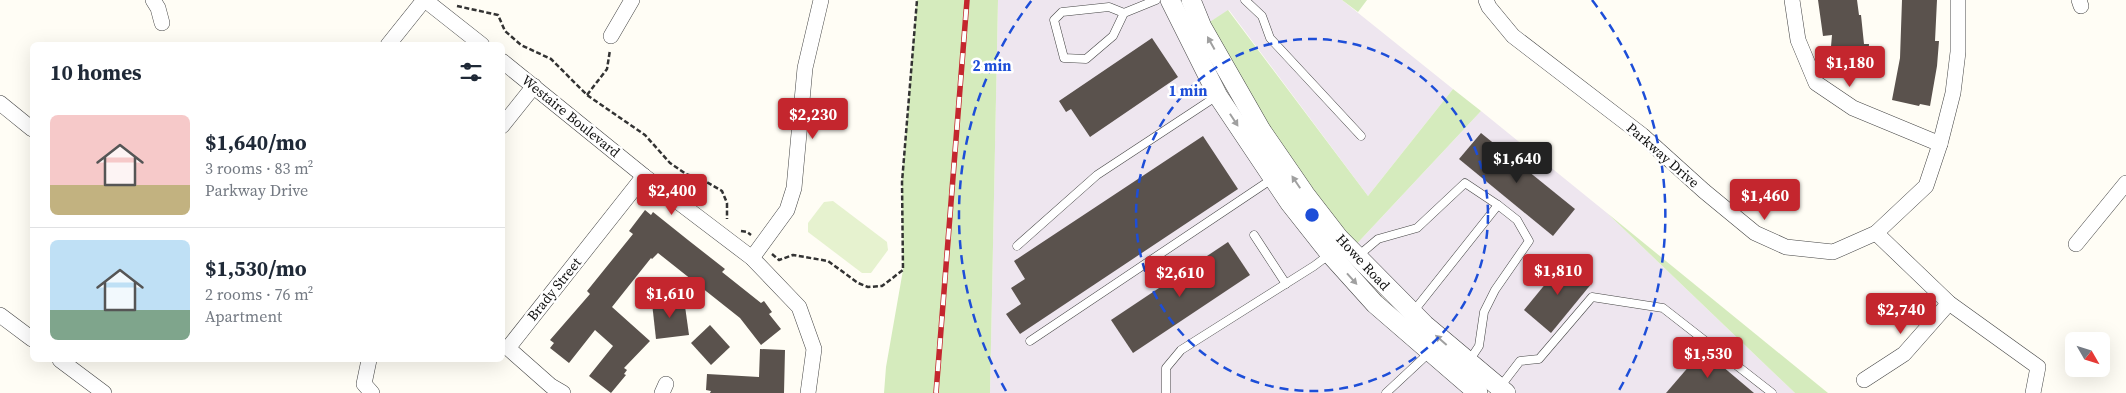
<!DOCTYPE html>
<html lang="en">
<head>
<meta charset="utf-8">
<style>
  body { margin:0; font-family:"Source Serif 4",serif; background:#f6f6f7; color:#1f2937; height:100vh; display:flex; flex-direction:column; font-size:19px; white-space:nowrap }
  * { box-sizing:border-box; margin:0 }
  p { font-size:16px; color:#747a83 }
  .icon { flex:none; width:28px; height:28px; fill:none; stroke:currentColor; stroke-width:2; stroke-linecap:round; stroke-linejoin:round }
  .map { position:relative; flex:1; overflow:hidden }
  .panel { position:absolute; left:30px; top:42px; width:475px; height:320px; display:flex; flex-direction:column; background:#fff; border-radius:8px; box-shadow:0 5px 20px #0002 }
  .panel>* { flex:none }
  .needle { width:32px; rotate:129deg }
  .buttons { position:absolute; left:2065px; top:332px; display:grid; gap:10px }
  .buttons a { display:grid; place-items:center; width:45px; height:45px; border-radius:8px; background:#fff; box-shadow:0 5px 20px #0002; font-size:25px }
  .price { position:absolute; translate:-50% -42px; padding:0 11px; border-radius:5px; background:#c4262e; color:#fff; font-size:16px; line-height:32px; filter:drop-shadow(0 1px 2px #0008) }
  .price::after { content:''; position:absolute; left:50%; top:30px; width:15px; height:11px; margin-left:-8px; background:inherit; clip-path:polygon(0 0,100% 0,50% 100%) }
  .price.on { background:#222; color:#fff }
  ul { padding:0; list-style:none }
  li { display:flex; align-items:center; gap:15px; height:125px; padding:0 20px }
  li+li { border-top:1px solid #e0e1e3 }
  li span { display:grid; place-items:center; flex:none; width:140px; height:100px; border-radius:8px; color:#555 }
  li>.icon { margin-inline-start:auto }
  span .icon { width:60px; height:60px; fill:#fffc; stroke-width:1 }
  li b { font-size:21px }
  h2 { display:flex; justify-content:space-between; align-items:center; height:60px; padding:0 20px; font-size:21px }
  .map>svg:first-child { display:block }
  .industrial { fill:#eee6ef }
  .green { fill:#d5ebbd }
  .pitch { fill:#e6f2cf }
  .building { fill:#5a524d }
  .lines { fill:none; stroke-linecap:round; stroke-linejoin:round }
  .service-casing { stroke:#444; stroke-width:9 }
  .minor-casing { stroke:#444; stroke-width:16 }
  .tertiary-casing { stroke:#444; stroke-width:20 }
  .path { stroke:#333; stroke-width:2.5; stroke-dasharray:5 2.5; stroke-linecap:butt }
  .service { stroke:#fff; stroke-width:8 }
  .minor { stroke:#fff; stroke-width:15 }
  .tertiary { stroke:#fff; stroke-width:19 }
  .rail-casing { stroke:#c4262e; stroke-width:5.5 }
  .rail { stroke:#fff; stroke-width:4; stroke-dasharray:11; stroke-linecap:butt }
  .oneway { fill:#a0a0a0 }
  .ring { fill:none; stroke:#1d4ed8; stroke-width:2.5; stroke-dasharray:9 6 }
  .labels { text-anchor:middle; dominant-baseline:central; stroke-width:5; stroke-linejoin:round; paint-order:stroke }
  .street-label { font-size:14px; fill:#111; stroke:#fff }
  .centre { fill:#1d4ed8; stroke:#fff; stroke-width:2.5 }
  .ring-label { font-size:15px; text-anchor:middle; font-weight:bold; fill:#1d4ed8; stroke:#fff; stroke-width:5; stroke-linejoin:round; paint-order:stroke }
</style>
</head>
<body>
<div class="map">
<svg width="2126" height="393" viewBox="0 0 2126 393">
  <rect width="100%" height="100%" fill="#fffdf5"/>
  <g class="industrial">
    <polygon points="998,0 1170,0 1186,33 1330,254 1478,393 990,393"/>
    <polygon points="1191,0 1342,0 1453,89 1368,196 1229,10 1202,27"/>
    <polygon points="1481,111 1607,213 1795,393 1506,393 1350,251"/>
  </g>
  <g class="green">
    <polygon points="917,0 998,0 990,393 884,393 886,367 903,270 902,182"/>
    <polygon points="1342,0 1367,0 1358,12"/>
    <polygon points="1228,10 1368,196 1453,89 1481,111 1350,251 1202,27"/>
    <polygon points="1607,213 1828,393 1795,393"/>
  </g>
  <polygon class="pitch" points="833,201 887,242 888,250 871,273 862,273 808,232 808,223 824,202"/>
  <g class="building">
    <polygon points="1818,0 1857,0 1859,15 1861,15 1864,44 1869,44 1868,63 1830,58 1832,35 1823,36"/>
    <polygon points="1902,0 1937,0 1935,41 1939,41 1937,66 1930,106 1920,104 1919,106 1892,100 1900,58"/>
    <polygon points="1152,38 1178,77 1090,137 1071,109 1066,112 1059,101"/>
    <polygon points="1481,133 1575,209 1553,236 1459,159"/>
    <polygon points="1203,136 1238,189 1020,334 1006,314 1021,304 1011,288 1025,279 1014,261"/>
    <polygon points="645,210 651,215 653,212 688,240 725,269 722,272 761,303 764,301 772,312 769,314 781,329 761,345 740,318 658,253 652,259 651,258 612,307 650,341 624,368 627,370 624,374 626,375 611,393 589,376 613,346 595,330 569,363 550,348 554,343 550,340 590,294 587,291 633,234 629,231"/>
    <polygon points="1228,242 1250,275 1133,353 1111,320"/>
    <polygon points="1565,260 1592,283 1551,333 1524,310"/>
    <polygon points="684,299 689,335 656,339 652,303"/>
    <polygon points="710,325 730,347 711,365 691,343"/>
    <polygon points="760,349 785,350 784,393 710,393 711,391 706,390 707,374 759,377"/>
    <polygon points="1703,350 1754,393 1666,393"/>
  </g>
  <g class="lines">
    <defs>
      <g id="service">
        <polyline points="1245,0 1262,16 1270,38 1361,136"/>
        <polyline points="1124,13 1109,7 1062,12 1054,20 1064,58 1086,59 1113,36 1124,13 1156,0"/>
        <polyline points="1254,235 1286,284"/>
        <polyline points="1017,246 1097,175 1217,96"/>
        <polyline points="1358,256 1378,239 1417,228 1465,183 1498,205"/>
        <polyline points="1413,312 1498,205 1517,220 1529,241 1495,290 1484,312 1479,346 1469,361"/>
        <polyline points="1030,341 1272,179"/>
        <polyline points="1500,387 1520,361 1539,359 1592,297 1663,308 1772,393"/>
        <polyline points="1166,393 1166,368 1181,350 1314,266 1330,254"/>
        <polyline points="1386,393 1430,352"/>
      </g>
      <g id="minor">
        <polyline points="153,0 158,8 162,23"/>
        <polyline points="425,0 482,45"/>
        <polyline points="1486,0 1489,7 1513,36 1642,135 1704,191 1755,233 1786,247 1833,252 1876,233 1926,186 1940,144 1953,93 1958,52 1958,0"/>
        <polyline points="1792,0 1798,40 1816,83 1853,108 1940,144"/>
        <polyline points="2079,0 2081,6"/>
        <polyline points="611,36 632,0"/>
        <polyline points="388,45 424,0"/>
        <polyline points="502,61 644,176 752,258 799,307 814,349 808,393"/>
        <polyline points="0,103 32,129"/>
        <polyline points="502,126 534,86"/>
        <polyline points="1876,233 1949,303 2038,367 2033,393"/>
        <polyline points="2076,244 2126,183"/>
        <polyline points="752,258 787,210 794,188 805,68 821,0"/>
        <polyline points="0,315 32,339"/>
        <polyline points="60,360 104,393"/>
        <polyline points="369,360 364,384 372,393"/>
        <polyline points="1864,380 1904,354 1949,303"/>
        <polyline points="563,393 551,386 508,348 644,176"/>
        <polyline points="662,393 666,384"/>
      </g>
      <g id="tertiary">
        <polyline points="1170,0 1218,96 1289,202 1330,254 1375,304 1478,393"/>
        <polyline points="1191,0 1202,27 1261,130 1305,194 1339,238 1425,325 1506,393"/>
      </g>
    </defs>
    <use href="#service" class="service-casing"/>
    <use href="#minor" class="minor-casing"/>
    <use href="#tertiary" class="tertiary-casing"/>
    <g class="path">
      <polyline points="457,6 498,15 505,31 521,45 551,59 587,95 645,135 670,163 686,174 703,180 722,191 727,203 727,219"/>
      <polyline points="587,95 607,69 610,50"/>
      <polyline points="741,231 747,232 751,235"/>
      <polyline points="772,254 779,260 793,255 828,261 858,283 868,287 882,286 903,270 902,182 917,0"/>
    </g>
    <use href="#service" class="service"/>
    <use href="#minor" class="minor"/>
    <use href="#tertiary" class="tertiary"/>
    <defs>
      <polyline id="rail" points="936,393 967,0"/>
    </defs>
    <use href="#rail" class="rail-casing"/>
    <use href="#rail" class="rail"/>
  </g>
  <defs><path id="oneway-solid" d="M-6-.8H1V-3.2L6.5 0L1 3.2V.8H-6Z" transform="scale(1.25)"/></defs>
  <g class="oneway">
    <use href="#oneway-solid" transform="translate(1211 43) rotate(-119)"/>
    <use href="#oneway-solid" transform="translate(1234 120) rotate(57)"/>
    <use href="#oneway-solid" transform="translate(1296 182) rotate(-124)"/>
    <use href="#oneway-solid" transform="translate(1352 279) rotate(48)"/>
    <use href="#oneway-solid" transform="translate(1441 340) rotate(-139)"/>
  </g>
  <g class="ring">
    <circle cx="1312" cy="215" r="176"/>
    <path d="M1006 391A353 353 0 0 1 1032 0M1592 0A353 353 0 0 1 1618 392"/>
  </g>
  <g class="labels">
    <g class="street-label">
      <text transform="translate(571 116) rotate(39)">Westaire Boulevard</text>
      <text transform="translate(1663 155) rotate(41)">Parkway Drive</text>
      <text transform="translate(1363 262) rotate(47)">Howe Road</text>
      <text transform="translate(554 289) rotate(-51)">Brady Street</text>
    </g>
  </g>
  <circle cx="1312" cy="215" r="8" class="centre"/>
  <g class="ring-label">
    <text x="992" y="71">2 min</text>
    <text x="1188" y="96">1 min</text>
  </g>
</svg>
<div class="buttons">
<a><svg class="needle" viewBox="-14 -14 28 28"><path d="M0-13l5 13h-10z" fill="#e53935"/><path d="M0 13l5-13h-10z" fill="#747a83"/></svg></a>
</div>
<b class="price" style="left:1850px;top:88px">$1,180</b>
<b class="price" style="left:813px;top:140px">$2,230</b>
<b class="price on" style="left:1517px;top:184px">$1,640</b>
<b class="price" style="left:672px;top:216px">$2,400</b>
<b class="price" style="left:1765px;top:221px">$1,460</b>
<b class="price" style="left:1558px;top:296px">$1,810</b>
<b class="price" style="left:1180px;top:298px">$2,610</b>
<b class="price" style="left:670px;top:319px">$1,610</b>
<b class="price" style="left:1901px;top:335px">$2,740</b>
<b class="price" style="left:1708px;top:379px">$1,530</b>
<section class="panel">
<h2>10 homes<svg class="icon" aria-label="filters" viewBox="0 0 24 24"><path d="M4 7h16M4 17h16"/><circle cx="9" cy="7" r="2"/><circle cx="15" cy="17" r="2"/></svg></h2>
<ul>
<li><span style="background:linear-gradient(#f6c9c9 70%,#c2b280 0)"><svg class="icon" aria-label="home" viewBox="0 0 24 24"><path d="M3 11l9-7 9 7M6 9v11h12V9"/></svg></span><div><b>$1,640/mo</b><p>3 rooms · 83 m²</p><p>Parkway Drive</p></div></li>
<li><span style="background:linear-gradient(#bfe0f5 70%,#7fa58c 0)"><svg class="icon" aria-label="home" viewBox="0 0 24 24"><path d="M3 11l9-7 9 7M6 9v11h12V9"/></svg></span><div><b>$1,530/mo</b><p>2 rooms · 76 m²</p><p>Apartment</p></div></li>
</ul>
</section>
</div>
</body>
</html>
